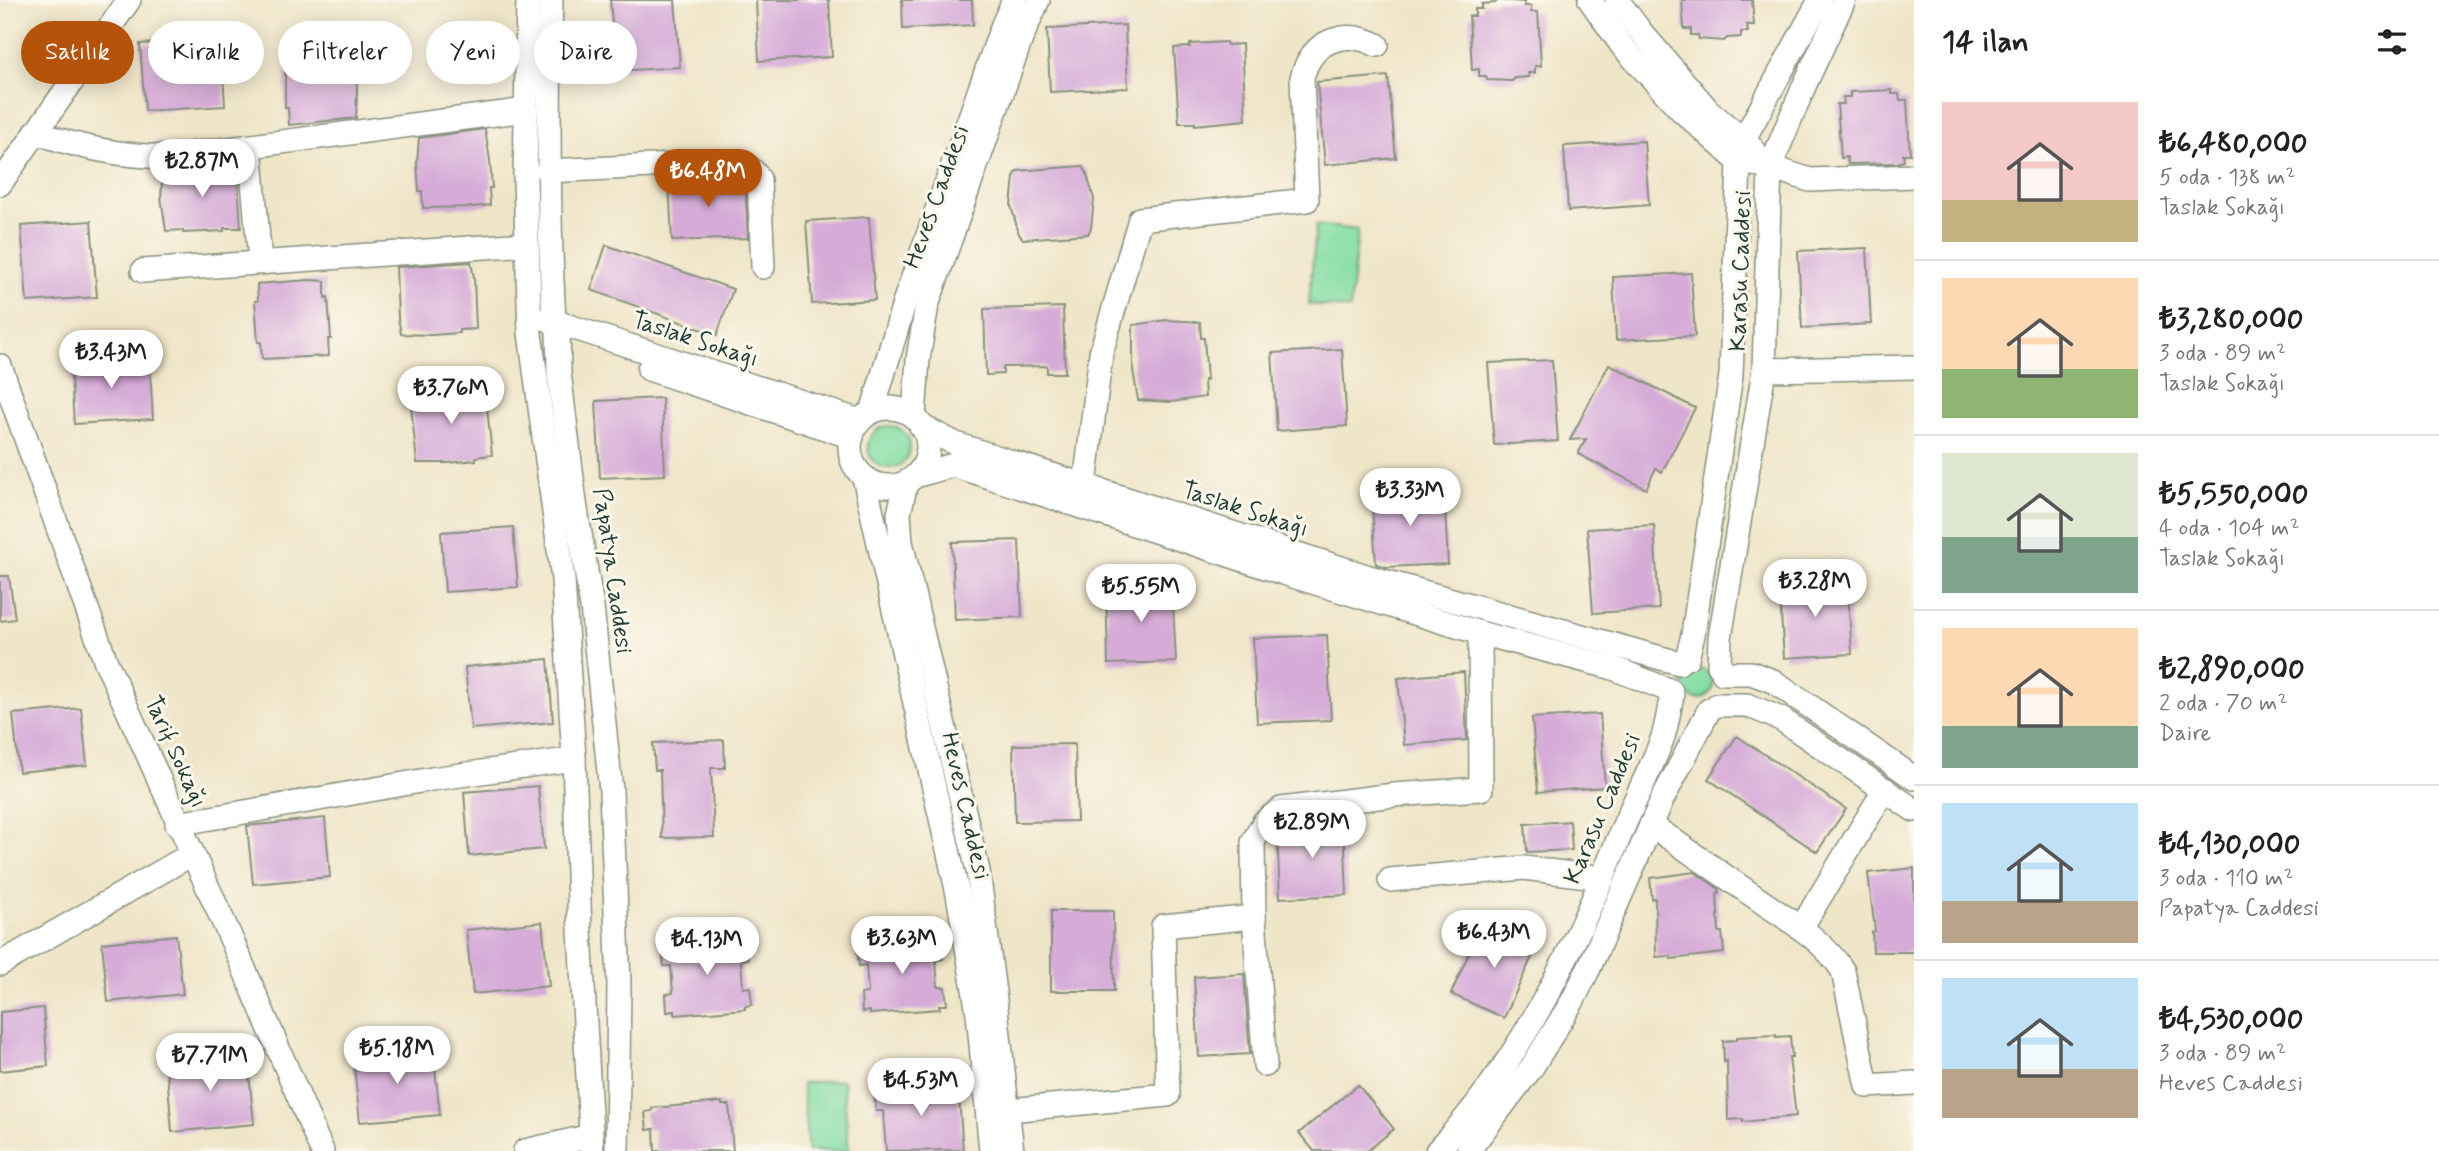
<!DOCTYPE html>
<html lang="tr">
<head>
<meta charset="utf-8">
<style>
  body { margin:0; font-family:Mynerve,sans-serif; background:#f2f2f2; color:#222; height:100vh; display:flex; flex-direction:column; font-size:26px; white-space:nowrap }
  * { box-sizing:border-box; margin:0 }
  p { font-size:23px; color:#767676 }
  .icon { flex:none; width:38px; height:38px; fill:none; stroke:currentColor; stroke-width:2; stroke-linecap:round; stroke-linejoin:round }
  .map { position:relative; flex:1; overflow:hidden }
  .side { display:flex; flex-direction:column; background:#fff; width:525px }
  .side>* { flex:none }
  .top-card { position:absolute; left:21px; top:21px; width:665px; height:63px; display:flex; gap:14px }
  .price { position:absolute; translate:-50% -60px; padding:0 16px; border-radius:24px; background:#fff; color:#222; font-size:23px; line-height:46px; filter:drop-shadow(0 2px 4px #0008) }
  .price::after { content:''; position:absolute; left:50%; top:42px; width:21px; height:16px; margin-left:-10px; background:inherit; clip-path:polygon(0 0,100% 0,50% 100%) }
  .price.on { background:#b45309; color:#fff }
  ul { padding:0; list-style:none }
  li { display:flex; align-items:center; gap:21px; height:175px; padding:0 28px }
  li+li { border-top:2px solid #e0e0e0 }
  li span { display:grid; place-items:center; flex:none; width:196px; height:140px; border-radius:0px; color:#555 }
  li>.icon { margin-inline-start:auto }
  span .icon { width:84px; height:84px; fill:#fffc; stroke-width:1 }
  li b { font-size:30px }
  h2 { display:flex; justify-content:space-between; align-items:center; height:84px; padding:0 28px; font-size:30px }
  .tag { padding:0 24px; border-radius:32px; background:#fff; box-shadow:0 4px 18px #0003; font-size:24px; line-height:63px }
  .tag.on { background:#b45309; color:#fff }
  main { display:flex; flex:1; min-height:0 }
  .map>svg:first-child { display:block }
  .green { fill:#83dda3; stroke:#518d6c; stroke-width:2 }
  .building { fill:#d6abd8 }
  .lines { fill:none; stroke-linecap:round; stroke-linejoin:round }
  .minor-casing { stroke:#87917e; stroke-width:26 }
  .minor { stroke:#fff; stroke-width:23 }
  .labels { text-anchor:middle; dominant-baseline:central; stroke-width:6; stroke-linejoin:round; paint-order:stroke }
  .street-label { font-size:24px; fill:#1f3d34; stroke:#fbf7ec }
</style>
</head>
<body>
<main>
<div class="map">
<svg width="1914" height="1151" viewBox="0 0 1914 1151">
  <rect width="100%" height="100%" fill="#fbf7ec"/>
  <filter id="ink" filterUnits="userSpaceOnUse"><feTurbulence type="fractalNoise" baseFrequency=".0143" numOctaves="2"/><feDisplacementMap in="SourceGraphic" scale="14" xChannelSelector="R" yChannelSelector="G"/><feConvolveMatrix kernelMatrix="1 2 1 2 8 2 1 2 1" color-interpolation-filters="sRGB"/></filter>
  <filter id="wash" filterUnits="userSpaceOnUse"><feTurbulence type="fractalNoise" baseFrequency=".00686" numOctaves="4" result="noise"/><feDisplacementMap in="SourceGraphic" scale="28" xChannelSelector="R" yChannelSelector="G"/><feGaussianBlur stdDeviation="1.57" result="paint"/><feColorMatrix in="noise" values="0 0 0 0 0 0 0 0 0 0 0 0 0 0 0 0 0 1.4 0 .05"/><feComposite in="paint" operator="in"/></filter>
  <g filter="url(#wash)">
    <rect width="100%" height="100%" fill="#efe5c8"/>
    <g class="green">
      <polygon points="1316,225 1358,230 1350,309 1309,304"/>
      <circle cx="889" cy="447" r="21"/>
      <circle cx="1698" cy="684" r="15"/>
      <polygon points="843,1080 849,1151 808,1151 802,1083"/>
    </g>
    <g id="blocks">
      <g class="building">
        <polygon points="610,0 675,0 680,67 616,71"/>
        <polygon points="756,0 829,0 832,57 759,61"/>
        <polygon points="902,0 972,0 973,25 903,29"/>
        <polygon points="1498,0 1524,2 1524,6 1531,6 1531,12 1538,12 1541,66 1535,66 1535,73 1528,73 1529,77 1515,78 1512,81 1487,80 1486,76 1479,76 1479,69 1472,70 1469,16 1475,16 1475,9 1482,9 1482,4 1495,3"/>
        <polygon points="1682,0 1752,0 1754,25 1747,25 1748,32 1741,32 1741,37 1727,38 1724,41 1699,39 1698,35 1691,35 1691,29 1684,29"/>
        <polygon points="1125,25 1128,88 1050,92 1047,29"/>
        <polygon points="221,39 225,106 145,111 140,44"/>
        <polygon points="1226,42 1227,45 1242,44 1246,120 1195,125 1195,123 1179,123 1174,48 1190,47 1190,44"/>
        <polygon points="336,45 352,46 353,63 356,63 357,90 356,118 289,125 288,108 285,108 285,50"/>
        <polygon points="1388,76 1396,158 1325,165 1317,82"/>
        <polygon points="1892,90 1892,94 1899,94 1900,100 1907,100 1910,154 1903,154 1904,161 1897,163 1848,164 1847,157 1841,158 1837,104 1844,104 1843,97 1850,97 1850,92"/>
        <polygon points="485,129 490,160 492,188 489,188 490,205 474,207 423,208 422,191 419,191 417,164 419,138"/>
        <polygon points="1644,141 1649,205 1568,211 1564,146"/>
        <polygon points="237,162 241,228 224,228 224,231 183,233 183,230 166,231 161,197 163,171"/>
        <polygon points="1082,166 1086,171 1094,199 1091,228 1088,234 1023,239 1019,234 1011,206 1014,177 1017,171"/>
        <polygon points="738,177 745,183 748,238 672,241 669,180"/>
        <polygon points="869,217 875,300 812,304 806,221"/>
        <polygon points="91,221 97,297 27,302 21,226"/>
        <polygon points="606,245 733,289 717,335 591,290"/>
        <polygon points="1867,248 1871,324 1802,328 1798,251"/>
        <polygon points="471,262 474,278 476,329 459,330 459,333 432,335 401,334 398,318 396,267"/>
        <polygon points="1691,273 1695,336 1616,340 1613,277"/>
        <polygon points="309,280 325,281 325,298 328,297 331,339 328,339 329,356 262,359 261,342 258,342 255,301 258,301 257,284"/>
        <polygon points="1063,307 1065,373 1047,373 1047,366 1003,367 1003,374 986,375 984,309"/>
        <polygon points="1167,320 1200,322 1201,338 1204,338 1207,380 1204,380 1205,397 1171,402 1138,400 1133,370 1133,325"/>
        <polygon points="1342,349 1347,426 1277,431 1272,353"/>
        <polygon points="149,355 153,419 74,424 70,360"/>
        <polygon points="1552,360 1558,441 1494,445 1488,363"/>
        <polygon points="1609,364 1695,408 1662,472 1656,468 1646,489 1578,454 1586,439 1570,440"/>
        <polygon points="468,387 468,390 485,389 492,455 476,457 476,460 448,463 417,463 410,396 427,395 427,392"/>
        <polygon points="662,398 665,475 600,478 596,401"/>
        <polygon points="1444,488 1448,564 1386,567 1376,564 1371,492"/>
        <polygon points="1654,525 1659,609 1593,613 1587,529"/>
        <polygon points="513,527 518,587 445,592 441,532"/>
        <polygon points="1019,540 1022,617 955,620 952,542"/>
        <polygon points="0,576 9,576 15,619 0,621"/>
        <polygon points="1847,580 1852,654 1784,658 1779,584"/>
        <polygon points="1172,584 1176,662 1108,664 1106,587"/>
        <polygon points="1327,635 1331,720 1257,723 1253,638"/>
        <polygon points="548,659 553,722 471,729 465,667"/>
        <polygon points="1464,672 1467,740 1404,745 1398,678"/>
        <polygon points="81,708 87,765 19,772 13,714"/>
        <polygon points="1600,714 1605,787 1538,792 1532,718"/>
        <polygon points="1737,736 1846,809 1817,852 1708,779"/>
        <polygon points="724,740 725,768 711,768 714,837 662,838 660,770 655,770 653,743"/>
        <polygon points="1075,744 1077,821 1015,822 1013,745"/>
        <polygon points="538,786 544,849 469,856 464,792"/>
        <polygon points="325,818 330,877 253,884 247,826"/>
        <polygon points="1570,821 1572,850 1527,852 1525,824"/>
        <polygon points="1344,823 1347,895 1280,898 1277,830 1283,825"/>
        <polygon points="1914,868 1914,952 1873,952 1872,932 1875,931 1868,873"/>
        <polygon points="1695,872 1719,889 1719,894 1717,894 1719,932 1722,932 1724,953 1671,959 1670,956 1656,957 1655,898 1652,899 1650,878"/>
        <polygon points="1051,911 1113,911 1114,991 1051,991"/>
        <polygon points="1483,921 1537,946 1504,1018 1451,994"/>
        <polygon points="542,922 549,986 473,994 466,930"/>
        <polygon points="176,935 183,994 108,1002 102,943"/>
        <polygon points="934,938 934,942 941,941 943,959 936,960 938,987 945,987 947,1005 939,1005 940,1009 870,1014 870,1011 862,1012 861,994 868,993 866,965 859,966 857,948 864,947 864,944"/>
        <polygon points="739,939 739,942 746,942 748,959 741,960 743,988 750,987 752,1005 745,1006 745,1009 675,1015 675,1011 667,1012 666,994 673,993 671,966 664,966 662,948 669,948 669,944"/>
        <polygon points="1244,974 1250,1054 1199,1057 1194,977"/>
        <polygon points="43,1008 48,1066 0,1071 0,1012"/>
        <polygon points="1776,1035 1776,1037 1790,1036 1792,1057 1789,1057 1796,1116 1743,1122 1743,1119 1728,1120 1727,1061 1724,1062 1723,1041 1737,1040 1737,1037"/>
        <polygon points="433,1050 440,1115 360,1122 353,1058"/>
        <polygon points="247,1054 254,1124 172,1132 166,1061"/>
        <polygon points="951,1083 951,1087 958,1086 963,1150 886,1151 883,1111 876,1111 874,1093 881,1092 881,1089"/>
        <polygon points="1358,1085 1394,1129 1367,1151 1314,1151 1299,1133"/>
        <polygon points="722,1102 722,1105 729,1105 733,1151 655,1151 654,1129 647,1130 645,1112 652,1111 652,1108"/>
      </g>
    </g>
  </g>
  <g filter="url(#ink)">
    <use href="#blocks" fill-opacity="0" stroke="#87917e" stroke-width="2"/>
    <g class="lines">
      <defs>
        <g id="minor">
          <polyline points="528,0 525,179 530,333 563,579 574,759 580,931 592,1151"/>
          <path d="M551,0C548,108 548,214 554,322L558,330L559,372L575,503L592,607L611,791L619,984L617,1151"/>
          <polyline points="1590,0 1623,47 1681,110 1739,162 1770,167 1810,180 1914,176"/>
          <polyline points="1617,0 1641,32 1708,110 1754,150"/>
          <path d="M36,132C79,148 121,156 167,157L526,110"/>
          <polyline points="250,147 260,262"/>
          <path d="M547,171L737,162C747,165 754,170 759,179L763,267"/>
          <polyline points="0,184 129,0"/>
          <polyline points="143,271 527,244"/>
          <polyline points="547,319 860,421"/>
          <polyline points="0,366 106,662 233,943 322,1151"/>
          <polyline points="649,369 852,437"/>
          <polyline points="1764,370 1914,367"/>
          <circle cx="889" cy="447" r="39"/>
          <polyline points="872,412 906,297 1002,27 1014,0"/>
          <polyline points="914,417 918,359 927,305 1021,39 1038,0"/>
          <polyline points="921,426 956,444 1366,576 1679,663"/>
          <polyline points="915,476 953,465 1296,577 1480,633 1613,668 1671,691"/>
          <polyline points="864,477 958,894 978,1013 991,1151"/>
          <polyline points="906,483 899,514 901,542 978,871 995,1000 1012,1151"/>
          <path d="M1085,485L1101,353L1140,219L1307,200L1302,78C1311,41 1344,28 1377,45"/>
          <polyline points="1687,658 1693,635 1731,375 1739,162 1744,139 1820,0"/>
          <polyline points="1719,666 1720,638 1764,370 1770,167 1805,84 1844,0"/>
          <polyline points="1723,673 1751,673 1773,681 1914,778"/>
          <polyline points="1717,705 1747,705 1781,719 1914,810"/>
          <polyline points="177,824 432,779 574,759"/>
          <path d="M1651,825C1687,850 1722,874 1758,899C1788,920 1823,939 1843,971L1867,1086L1914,1083"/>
          <polyline points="1390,880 1524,868 1603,878"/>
          <polyline points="1801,928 1885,789"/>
          <polyline points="0,964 192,854"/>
          <polyline points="1265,1065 1254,917 1253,842 1264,822 1281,809 1394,795 1481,789 1480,633"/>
          <polyline points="1008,1110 1168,1095 1163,926 1254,917"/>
          <polyline points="525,1151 591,1136"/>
          <path d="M1437,1151C1523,1059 1576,945 1622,830C1635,799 1651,769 1663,737C1667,724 1669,709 1672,696"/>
          <polyline points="1468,1151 1532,1067 1572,1002 1589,968 1662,800 1709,710"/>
        </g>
      </defs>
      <use href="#minor" class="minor-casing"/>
      <use href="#minor" class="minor"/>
    </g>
  </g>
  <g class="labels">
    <g class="street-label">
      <text transform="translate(937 197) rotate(-70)">Heves Caddesi</text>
      <text transform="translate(1741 271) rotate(-88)">Karasu Caddesi</text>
      <text transform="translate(695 340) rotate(18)">Taslak Sokağı</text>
      <text transform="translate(1245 510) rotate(18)">Taslak Sokağı</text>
      <text transform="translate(612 571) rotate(82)">Papatya Caddesi</text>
      <text transform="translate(175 752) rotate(66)">Tarif Sokağı</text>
      <text transform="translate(965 806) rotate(77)">Heves Caddesi</text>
      <text transform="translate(1603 809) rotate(-67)">Karasu Caddesi</text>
    </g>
  </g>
</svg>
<b class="price" style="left:202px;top:199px">₺2.87M</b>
<b class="price on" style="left:708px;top:209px">₺6.48M</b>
<b class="price" style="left:111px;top:390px">₺3.43M</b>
<b class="price" style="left:451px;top:426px">₺3.76M</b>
<b class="price" style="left:1410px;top:528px">₺3.33M</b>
<b class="price" style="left:1815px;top:619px">₺3.28M</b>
<b class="price" style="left:1141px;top:624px">₺5.55M</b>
<b class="price" style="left:1312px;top:860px">₺2.89M</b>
<b class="price" style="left:1494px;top:970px">₺6.43M</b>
<b class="price" style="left:902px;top:976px">₺3.63M</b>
<b class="price" style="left:707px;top:977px">₺4.13M</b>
<b class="price" style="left:397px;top:1086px">₺5.18M</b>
<b class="price" style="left:210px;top:1093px">₺7.71M</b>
<b class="price" style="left:921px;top:1118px">₺4.53M</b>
<div class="top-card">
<a class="tag on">Satılık</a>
<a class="tag">Kiralık</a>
<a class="tag">Filtreler</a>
<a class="tag">Yeni</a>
<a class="tag">Daire</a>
</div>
</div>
<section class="side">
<h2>14 ilan<svg class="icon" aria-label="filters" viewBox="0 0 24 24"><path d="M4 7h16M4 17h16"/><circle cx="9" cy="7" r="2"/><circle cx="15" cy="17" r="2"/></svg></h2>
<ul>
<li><span style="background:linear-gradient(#f6c9c9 70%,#c2b280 0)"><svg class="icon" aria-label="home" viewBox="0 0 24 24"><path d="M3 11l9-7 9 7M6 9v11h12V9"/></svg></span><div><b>₺6,480,000</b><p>5 oda · 138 m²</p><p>Taslak Sokağı</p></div></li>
<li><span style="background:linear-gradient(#ffd9b3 65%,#8fb573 0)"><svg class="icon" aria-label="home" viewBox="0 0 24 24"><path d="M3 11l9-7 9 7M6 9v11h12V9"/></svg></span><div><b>₺3,280,000</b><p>3 oda · 89 m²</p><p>Taslak Sokağı</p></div></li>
<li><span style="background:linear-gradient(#dfe7d0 60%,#7fa58c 0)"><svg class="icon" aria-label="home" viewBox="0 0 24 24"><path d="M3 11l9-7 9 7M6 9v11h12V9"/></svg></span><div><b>₺5,550,000</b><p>4 oda · 104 m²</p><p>Taslak Sokağı</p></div></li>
<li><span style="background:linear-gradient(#ffd9b3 70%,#7fa58c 0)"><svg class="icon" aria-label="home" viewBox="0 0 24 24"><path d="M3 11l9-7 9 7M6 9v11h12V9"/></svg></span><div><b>₺2,890,000</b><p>2 oda · 70 m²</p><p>Daire</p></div></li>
<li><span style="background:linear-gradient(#bfe0f5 70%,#b9a48a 0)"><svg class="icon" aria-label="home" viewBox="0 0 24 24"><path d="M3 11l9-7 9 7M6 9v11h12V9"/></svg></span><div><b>₺4,130,000</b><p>3 oda · 110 m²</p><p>Papatya Caddesi</p></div></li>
<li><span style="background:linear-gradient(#bfe0f5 65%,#b9a48a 0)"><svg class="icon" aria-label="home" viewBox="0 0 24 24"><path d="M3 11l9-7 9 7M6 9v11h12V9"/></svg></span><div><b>₺4,530,000</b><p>3 oda · 89 m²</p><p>Heves Caddesi</p></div></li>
</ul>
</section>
</main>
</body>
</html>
